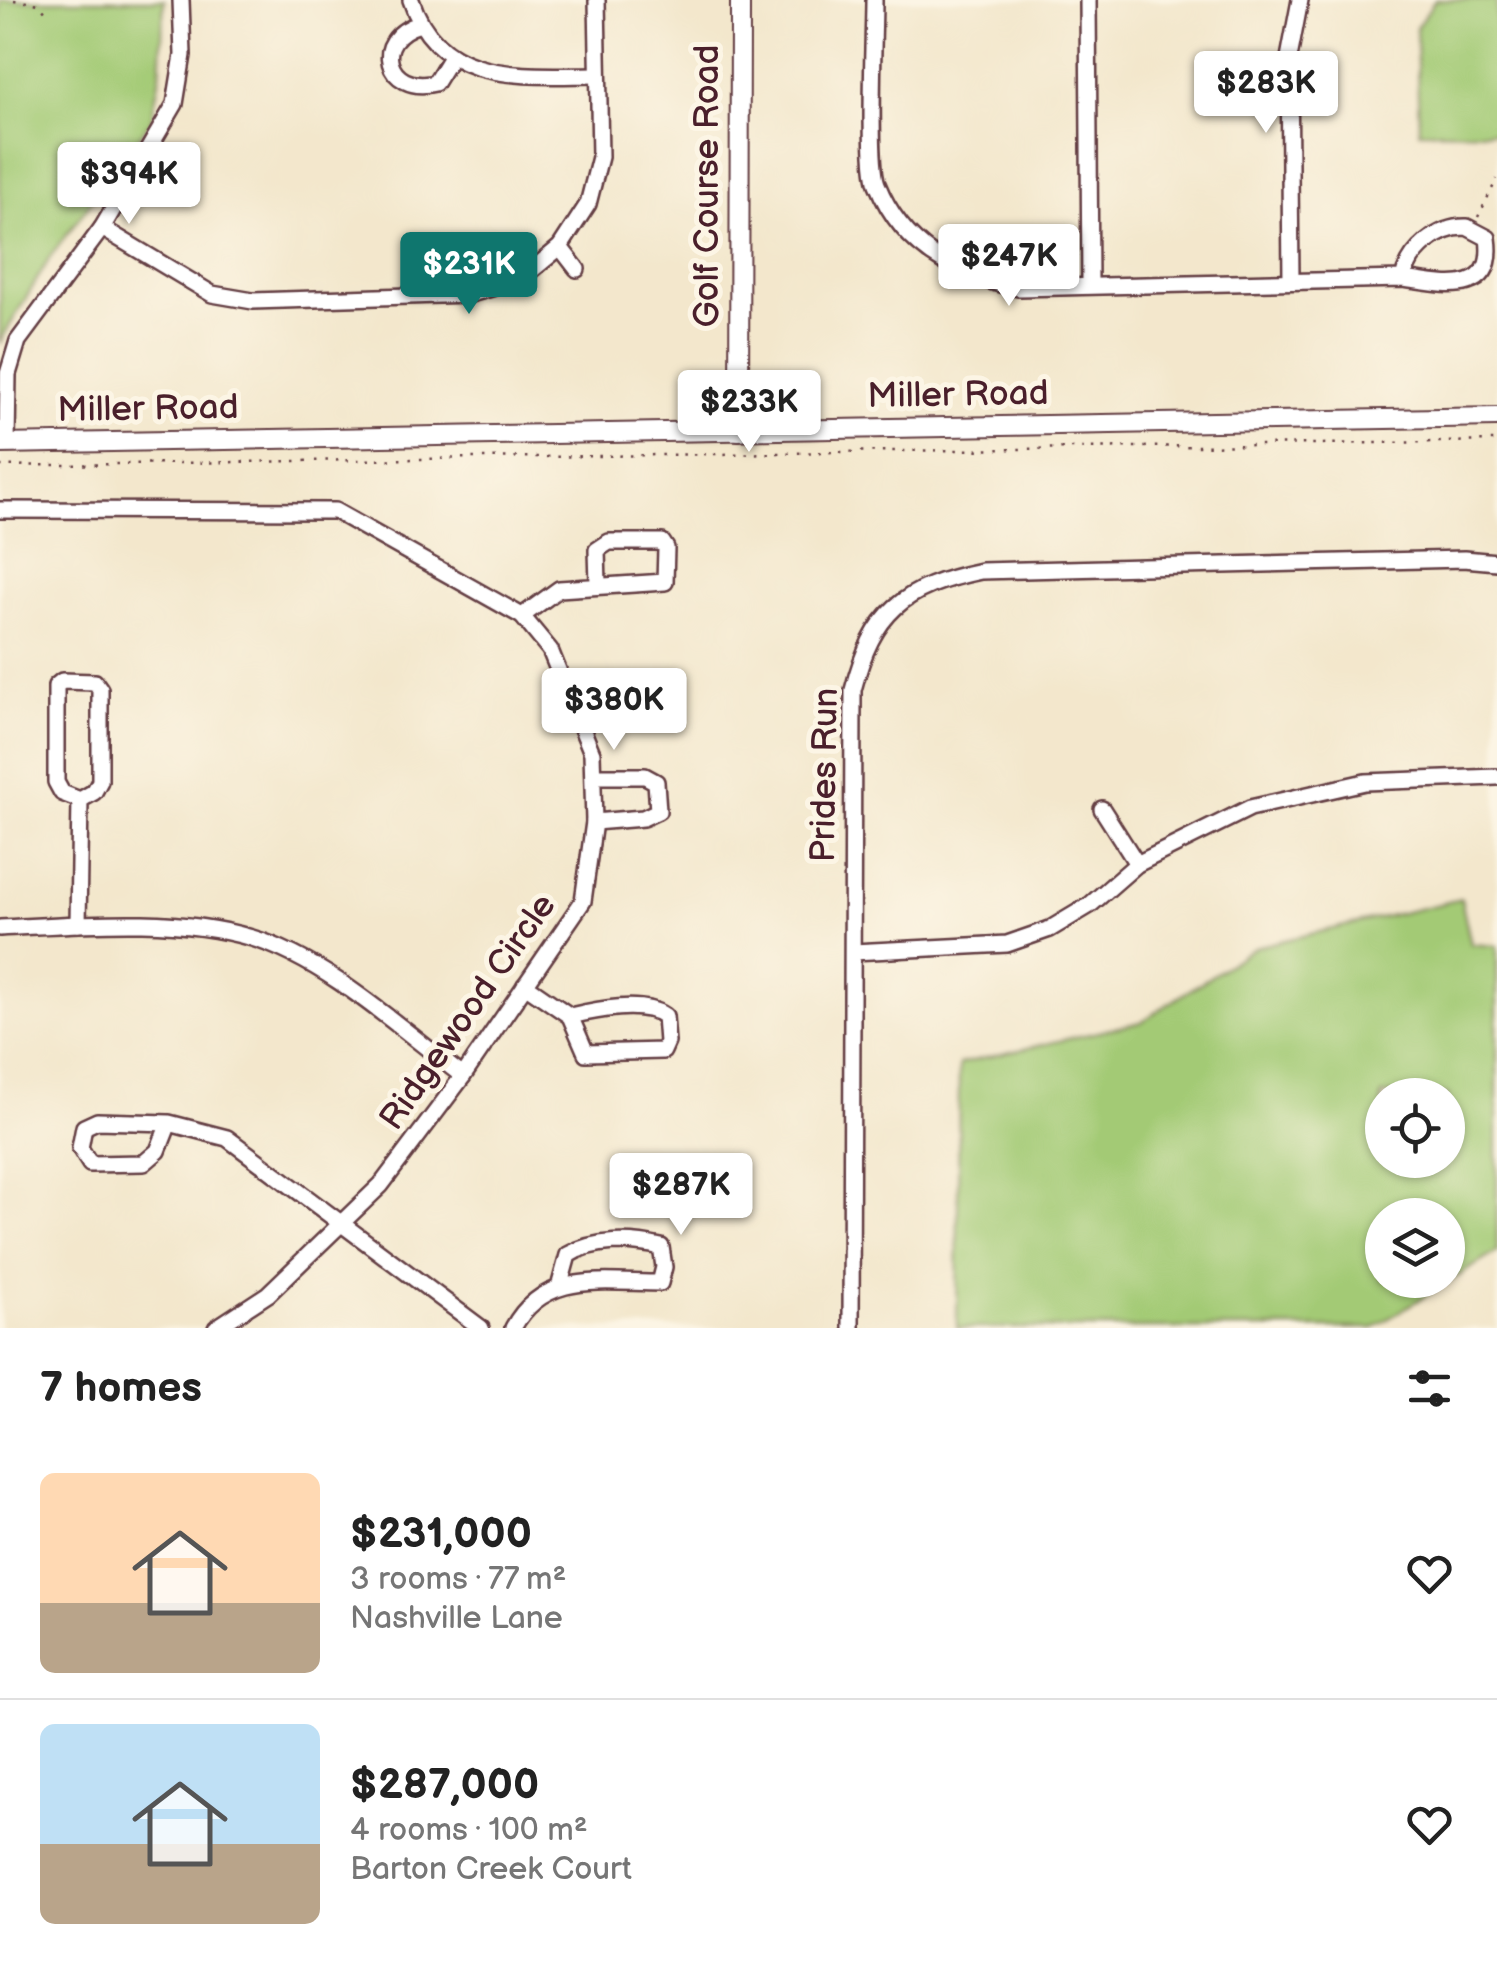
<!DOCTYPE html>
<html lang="en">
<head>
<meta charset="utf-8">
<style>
  body { margin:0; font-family:"Balsamiq Sans",sans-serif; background:#f6f6f6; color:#222; height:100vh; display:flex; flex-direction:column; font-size:38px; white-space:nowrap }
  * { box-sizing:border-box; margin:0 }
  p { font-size:32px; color:#767676 }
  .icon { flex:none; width:55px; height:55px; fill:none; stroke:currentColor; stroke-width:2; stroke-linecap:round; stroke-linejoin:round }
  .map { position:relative; height:1328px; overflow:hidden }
  .details { display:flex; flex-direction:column; background:#fff; flex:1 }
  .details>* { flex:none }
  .controls { position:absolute; left:1365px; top:1078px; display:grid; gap:20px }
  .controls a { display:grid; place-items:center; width:100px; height:100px; border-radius:50%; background:#fff; box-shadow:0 2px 8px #0004; font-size:50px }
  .price { position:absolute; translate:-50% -85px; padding:0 22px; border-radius:10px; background:#fff; color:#222; font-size:32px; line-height:65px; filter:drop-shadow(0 2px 5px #0008) }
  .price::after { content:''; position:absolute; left:50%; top:60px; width:30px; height:22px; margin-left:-15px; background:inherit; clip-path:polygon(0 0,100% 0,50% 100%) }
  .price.active { background:#0f766e; color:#fff }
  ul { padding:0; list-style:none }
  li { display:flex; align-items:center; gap:30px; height:250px; padding:0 40px }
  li+li { border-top:2px solid #e0e0e0 }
  li span { display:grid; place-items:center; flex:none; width:280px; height:200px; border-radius:15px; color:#555 }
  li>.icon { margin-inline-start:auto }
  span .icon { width:120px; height:120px; fill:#fffc; stroke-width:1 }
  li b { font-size:42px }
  h2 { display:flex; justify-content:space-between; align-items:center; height:120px; padding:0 40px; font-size:42px }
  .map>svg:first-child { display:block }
  .green { fill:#a3ca75; stroke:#767450; stroke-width:2.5; fill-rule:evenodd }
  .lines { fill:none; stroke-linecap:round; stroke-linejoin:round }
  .minor-casing { stroke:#633d43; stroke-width:20 }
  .tertiary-casing { stroke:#633d43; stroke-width:22 }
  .path { stroke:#633d43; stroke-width:2.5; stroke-dasharray:2.5 8; stroke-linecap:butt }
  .minor { stroke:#fff; stroke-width:15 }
  .tertiary { stroke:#fff; stroke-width:18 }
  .labels { text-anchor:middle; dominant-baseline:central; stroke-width:10; stroke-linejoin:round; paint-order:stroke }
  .street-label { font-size:35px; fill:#4a1f2b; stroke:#fcf5e5 }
</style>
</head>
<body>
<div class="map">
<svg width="1497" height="1328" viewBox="0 0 1497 1328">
  <rect width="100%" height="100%" fill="#fcf5e5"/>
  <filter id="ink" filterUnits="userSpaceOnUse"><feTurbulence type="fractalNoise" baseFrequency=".01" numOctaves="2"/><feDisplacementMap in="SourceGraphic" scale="20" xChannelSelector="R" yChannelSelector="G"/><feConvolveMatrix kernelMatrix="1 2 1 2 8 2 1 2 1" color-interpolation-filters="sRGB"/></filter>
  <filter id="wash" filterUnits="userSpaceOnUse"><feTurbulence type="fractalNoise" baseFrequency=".0048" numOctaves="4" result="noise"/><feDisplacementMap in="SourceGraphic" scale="40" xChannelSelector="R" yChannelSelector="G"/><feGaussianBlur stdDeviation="2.25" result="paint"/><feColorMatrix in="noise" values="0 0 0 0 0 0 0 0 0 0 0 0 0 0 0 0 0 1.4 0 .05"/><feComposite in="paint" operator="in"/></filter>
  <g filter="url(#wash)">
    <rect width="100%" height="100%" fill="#f3e7cc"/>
    <g class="green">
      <polygon points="0,0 164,0 160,76 151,121 51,256 0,342"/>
      <polygon points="1435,0 1497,0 1497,132 1419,131 1416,28"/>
      <path d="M1461,899L1471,944L1497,946V1252L1373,1328H957L959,1064L1141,1022L1255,947ZM1382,1095H1448V1160H1382ZM1382,1215H1448V1280H1382Z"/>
    </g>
  </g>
  <g filter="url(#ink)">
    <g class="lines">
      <defs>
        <g id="minor">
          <path d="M411,0C439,86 524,75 598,75"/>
          <path d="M874,0C874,34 868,161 877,184C902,247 955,276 1018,288L1403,279C1437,283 1497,301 1488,238L1467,227C1438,226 1409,251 1403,279"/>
          <polyline points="1088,0 1090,284"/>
          <path d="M420,24C370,38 386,95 435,83L451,57"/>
          <polyline points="102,228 212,294 253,301 471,294 520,280 560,247 588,204 600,157 597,0"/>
          <polyline points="560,247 577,269"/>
          <polyline points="1291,281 1289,58 1300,0"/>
          <polyline points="7,444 8,374 18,341 102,228 175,104 183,55 181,0"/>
          <polyline points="0,510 335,511 522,616 550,650 592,753 594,822 583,901 463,1076 381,1185 268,1294 216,1328"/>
          <polyline points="522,616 559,589 665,582 666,548 662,542 609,542 597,550 598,584"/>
          <polyline points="593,776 645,776 656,782 658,811 643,818 594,822"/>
          <polyline points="1102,809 1137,864"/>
          <polyline points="78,924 80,800 62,793 56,782 56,686 62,681 95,682 100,689 100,781 94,792 80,800"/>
          <path d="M0,928C81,924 173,915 252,938C325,959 402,1030 463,1076"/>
          <polyline points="853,952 1007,944 1050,929 1090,905 1137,864 1250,808 1365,782 1497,777"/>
          <path d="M525,985L570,1016L586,1053L663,1051L667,1042L665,1016C642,1000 596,1010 570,1016"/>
          <polyline points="169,1123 158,1151 144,1163 90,1164 80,1148 84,1127 97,1121 169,1123 227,1138 481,1328"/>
          <path d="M513,1328C544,1270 604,1283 660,1283L664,1267L661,1247C632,1240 594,1239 568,1255L560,1284"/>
          <path d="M851,1328L853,690C873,612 903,587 981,571L1464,559L1497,562"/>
        </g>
        <g id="tertiary">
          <polyline points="739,431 740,0"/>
          <polyline points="0,444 1497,417"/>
        </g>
      </defs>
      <use href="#minor" class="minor-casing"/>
      <use href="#tertiary" class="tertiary-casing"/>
      <g class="path">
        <polyline points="14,0 39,4 50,16"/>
        <polyline points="1478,217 1497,179"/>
        <polyline points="0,466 1497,441"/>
      </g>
      <use href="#minor" class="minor"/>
      <use href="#tertiary" class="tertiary"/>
    </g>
  </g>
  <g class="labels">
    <g class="street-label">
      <text transform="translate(707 186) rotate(-90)">Golf Course Road</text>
      <text transform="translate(958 395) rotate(-1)">Miller Road</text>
      <text transform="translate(148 409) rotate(-1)">Miller Road</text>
      <text transform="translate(825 775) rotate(-89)">Prides Run</text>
      <text transform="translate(468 1012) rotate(-55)">Ridgewood Circle</text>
    </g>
  </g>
</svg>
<div class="controls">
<a><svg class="icon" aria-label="locate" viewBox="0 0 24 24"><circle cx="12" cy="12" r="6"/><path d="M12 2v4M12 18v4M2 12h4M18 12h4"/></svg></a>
<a><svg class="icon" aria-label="layers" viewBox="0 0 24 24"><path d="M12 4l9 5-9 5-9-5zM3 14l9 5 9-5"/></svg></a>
</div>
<b class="price" style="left:1266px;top:136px">$283K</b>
<b class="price" style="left:129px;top:227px">$394K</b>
<b class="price" style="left:1009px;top:309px">$247K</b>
<b class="price active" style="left:469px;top:317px">$231K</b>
<b class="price" style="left:749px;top:455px">$233K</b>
<b class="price" style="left:614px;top:753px">$380K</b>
<b class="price" style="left:681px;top:1238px">$287K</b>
</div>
<section class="details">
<h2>7 homes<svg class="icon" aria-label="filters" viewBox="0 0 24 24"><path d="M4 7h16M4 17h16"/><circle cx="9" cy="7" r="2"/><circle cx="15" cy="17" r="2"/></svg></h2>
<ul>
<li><span style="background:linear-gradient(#ffd9b3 65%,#b9a48a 0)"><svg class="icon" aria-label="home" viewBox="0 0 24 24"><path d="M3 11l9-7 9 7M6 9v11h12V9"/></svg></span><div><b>$231,000</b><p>3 rooms · 77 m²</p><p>Nashville Lane</p></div><svg class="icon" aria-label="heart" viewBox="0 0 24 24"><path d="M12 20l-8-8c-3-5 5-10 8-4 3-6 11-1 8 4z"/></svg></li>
<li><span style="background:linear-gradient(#bfe0f5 60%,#b9a48a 0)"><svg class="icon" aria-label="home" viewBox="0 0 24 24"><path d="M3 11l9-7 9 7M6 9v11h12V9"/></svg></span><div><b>$287,000</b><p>4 rooms · 100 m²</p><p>Barton Creek Court</p></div><svg class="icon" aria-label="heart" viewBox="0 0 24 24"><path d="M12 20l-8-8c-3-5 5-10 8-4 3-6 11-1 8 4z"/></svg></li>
</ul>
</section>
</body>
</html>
